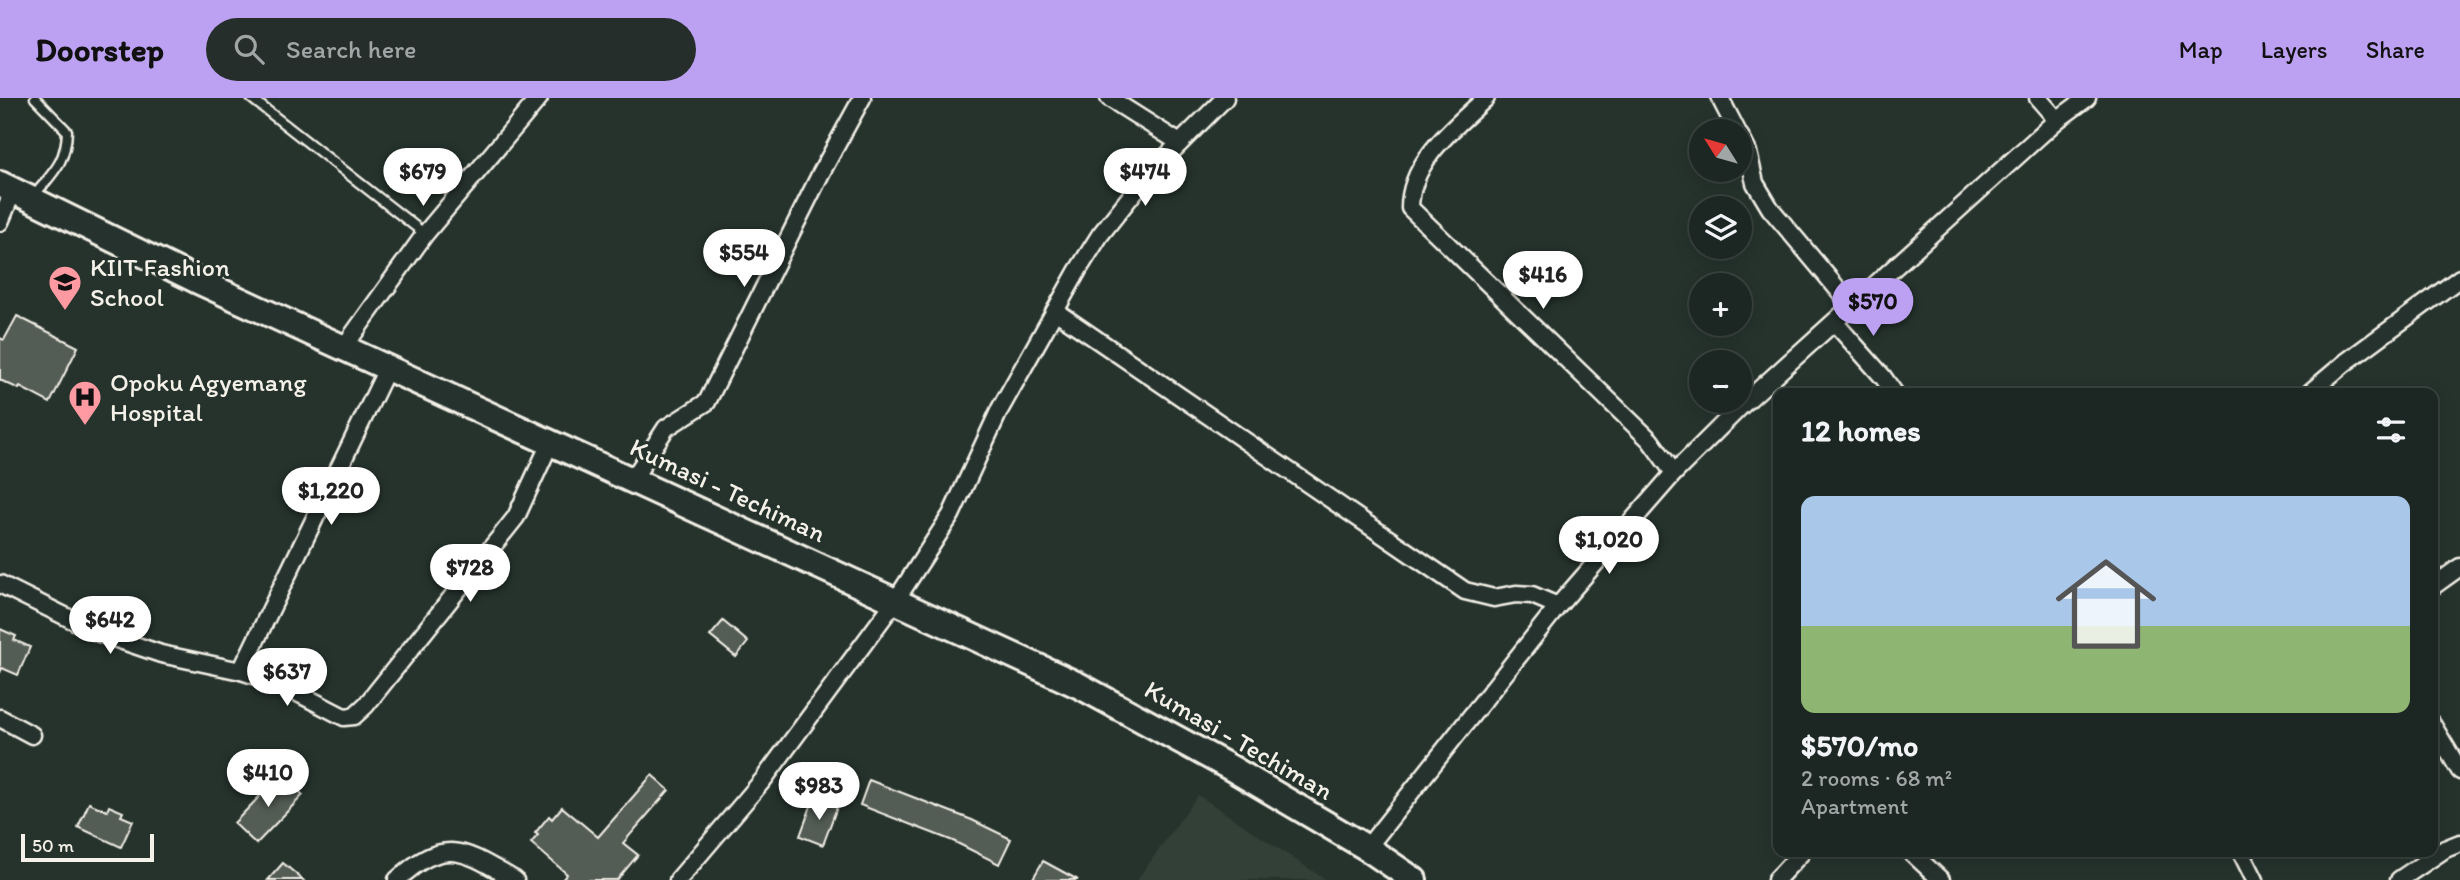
<!DOCTYPE html>
<html lang="en">
<head>
<meta charset="utf-8">
<style>
  body { margin:0; font-family:Itim,sans-serif; background:#252e2a; color:#f1f3f6; height:100vh; display:flex; flex-direction:column; font-size:26px; white-space:nowrap }
  * { box-sizing:border-box; margin:0 }
  p { font-size:23px; color:#a0a5a5 }
  .icon { flex:none; width:38px; height:38px; fill:none; stroke:currentColor; stroke-width:2; stroke-linecap:round; stroke-linejoin:round }
  .map { position:relative; flex:1; overflow:hidden }
  .details { position:absolute; left:1773px; top:290px; width:665px; height:469px; display:flex; flex-direction:column; background:#1c2622; border-radius:14px; box-shadow:0 4px 18px #0003,0 0 0 2px #3a4340 }
  .details>* { flex:none }
  .needle { width:46px; rotate:307deg }
  .tools { position:absolute; left:1689px; top:21px; display:grid; gap:14px }
  .tools a { display:grid; place-items:center; width:63px; height:63px; border-radius:50%; background:#1c2622; box-shadow:0 4px 18px #0003,0 0 0 2px #3a4340; font-size:35px }
  .scale { position:absolute; left:21px; bottom:18px; width:133px; box-sizing:border-box; padding-left:7px; border:4px solid #f4f1e8; border-top:0; font-size:19px; line-height:24px; white-space:nowrap; color:#f4f1e8; -webkit-text-stroke:5px #26332d; paint-order:stroke }
  .price { position:absolute; translate:-50% -60px; padding:0 16px; border-radius:24px; background:#fff; color:#222; font-size:23px; line-height:46px; filter:drop-shadow(0 2px 4px #0008) }
  .price::after { content:''; position:absolute; left:50%; top:42px; width:21px; height:16px; margin-left:-10px; background:inherit; clip-path:polygon(0 0,100% 0,50% 100%) }
  .price.current { background:#bca0f2; color:#111 }
  ul { padding:0; list-style:none }
  li { display:grid; align-content:center; gap:14px; height:371px; padding:0 28px }
  li span { display:grid; place-items:center; height:217px; border-radius:14px; color:#555 }
  li>.icon { margin-inline-start:auto }
  span .icon { width:126px; height:126px; fill:#fffc; stroke-width:1 }
  li b { font-size:30px }
  h2 { display:flex; justify-content:space-between; align-items:center; height:84px; padding:0 28px; font-size:30px }
  header { display:flex; align-items:center; gap:42px; box-sizing:border-box; height:98px; padding:0 35px; background:#bca0f2; color:#111 }
  header strong { font-size:33px }
  nav { display:flex; gap:38px; margin-inline-start:auto; font-size:24px }
  .search { width:490px; height:63px; background:#252e2a; display:flex; align-items:center; gap:18px; box-sizing:border-box; padding:0 24px; border-radius:38px; color:#a0a5a5; font-size:26px }
  .map>svg:first-child { display:block }
  .built { fill:#333f39 }
  .building { fill:#525c55; stroke:#f4f1e8; stroke-width:2 }
  .lines { fill:none; stroke-linecap:round; stroke-linejoin:round }
  .service-casing { stroke:#f4f1e8; stroke-width:13 }
  .minor-casing { stroke:#f4f1e8; stroke-width:21 }
  .trunk-casing { stroke:#f4f1e8; stroke-width:30 }
  .service { stroke:#26332d; stroke-width:8 }
  .minor { stroke:#26332d; stroke-width:16 }
  .trunk { stroke:#26332d; stroke-width:24 }
  .labels { text-anchor:middle; dominant-baseline:central; stroke-width:6; stroke-linejoin:round; paint-order:stroke }
  .poi-label { font-size:26px; fill:#f4f1e8; stroke:#26332d; text-anchor:start }
  .street-label { font-size:26px; fill:#f4f1e8; stroke:#26332d }
</style>
</head>
<body>
<header>
<strong>Doorstep</strong>
<div class="search"><svg class="icon" aria-label="search" viewBox="0 0 24 24"><circle cx="10" cy="10" r="6"/><path d="M15 15l6 6"/></svg>Search here</div>
<nav><a>Map</a><a>Layers</a><a>Share</a></nav>
</header>
<div class="map">
<svg width="2460" height="782" viewBox="0 0 2460 782">
  <rect width="100%" height="100%" fill="#26332d"/>
  <filter id="ink" filterUnits="userSpaceOnUse"><feTurbulence type="fractalNoise" baseFrequency=".0143" numOctaves="2"/><feDisplacementMap in="SourceGraphic" scale="14" xChannelSelector="R" yChannelSelector="G"/><feConvolveMatrix kernelMatrix="1 2 1 2 8 2 1 2 1" color-interpolation-filters="sRGB"/></filter>
  <g filter="url(#ink)">
    <polygon class="built" points="1198,697 1326,782 1137,782"/>
    <g class="building">
      <polygon points="17,218 78,249 50,305 20,289 19,291 0,282 0,240 4,242"/>
      <polygon points="723,523 748,544 736,559 710,538"/>
      <polygon points="0,531 16,538 14,542 30,549 18,577 2,570 0,575"/>
      <polygon points="281,676 303,697 256,746 234,725"/>
      <polygon points="652,677 669,692 623,745 638,757 617,782 562,782 567,776 531,745 538,737 535,735 549,718 552,721 562,709 598,739"/>
      <polygon points="869,682 972,722 1011,741 999,766 953,743 860,707"/>
      <polygon points="814,700 837,709 823,747 800,738"/>
      <polygon points="89,705 107,713 109,708 123,714 121,718 133,723 121,749 78,729"/>
      <polygon points="1043,763 1078,782 1032,782"/>
      <polygon points="283,765 303,782 268,782"/>
    </g>
    <g class="lines">
      <defs>
        <g id="service">
          <polyline points="251,0 425,136"/>
          <path d="M33,99C52,75 66,66 67,33L35,0"/>
        </g>
        <g id="minor">
          <polyline points="1109,0 1180,45"/>
          <path d="M1486,0C1454,30 1410,63 1410,110L1650,342L1674,375"/>
          <polyline points="1720,0 1737,33"/>
          <polyline points="2038,0 2057,22"/>
          <polyline points="1740,38 1748,54 1755,85 1770,110 1852,208"/>
          <polyline points="0,124 13,93"/>
          <polyline points="1055,213 1465,493 1494,500 1516,496 1532,497 1558,508"/>
          <polyline points="1835,225 1883,279 1895,296"/>
          <polyline points="344,249 425,136 539,0"/>
          <polyline points="2308,296 2346,264 2460,180"/>
          <polyline points="633,381 666,330 707,304 821,75 862,0"/>
          <polyline points="0,486 99,535 161,556 241,573 269,582 288,590 344,619 354,618 366,607 516,419 551,343"/>
          <polyline points="2432,489 2460,469"/>
          <polyline points="241,573 388,269"/>
          <polyline points="0,620 32,637"/>
          <polyline points="2432,626 2460,673"/>
          <polyline points="1367,750 1558,508 1674,375 1740,309 1949,120 2057,22 2087,0"/>
          <polyline points="1911,754 1941,782"/>
          <polyline points="2241,754 2255,782"/>
          <path d="M397,782C446,737 464,753 515,782"/>
          <polyline points="678,782 763,682 896,502 951,417 1000,311 1078,172 1100,137 1146,79 1225,0"/>
          <polyline points="1776,782 1802,754"/>
          <polyline points="2399,782 2445,751 2460,745"/>
        </g>
        <polyline id="trunk" points="0,86 196,182 1080,588 1231,670 1367,750 1414,782"/>
      </defs>
      <use href="#service" class="service-casing"/>
      <use href="#minor" class="minor-casing"/>
      <use href="#trunk" class="trunk-casing"/>
      <use href="#service" class="service"/>
      <use href="#minor" class="minor"/>
      <use href="#trunk" class="trunk"/>
    </g>
  </g>
  <defs>
    <symbol id="school-pin" viewBox="-11 -11 22 30"><path d="M0 17L-7.5 6A9.5 9.5 0 1 1 7.5 6Z" fill="#ff9aa2" stroke="#26332d"/><path d="M0-5L7-2L0 1L-7-2ZM-4 1L0 2.5L4 1V4Q0 6-4 4Z" fill="#111"/></symbol>
    <symbol id="hospital-pin" viewBox="-11 -11 22 30"><path d="M0 17L-7.5 6A9.5 9.5 0 1 1 7.5 6Z" fill="#ff9aa2" stroke="#26332d"/><path d="M-5-5h3v3.5h4V-5h3V5h-3V1.5h-4V5h-3Z" fill="#111"/></symbol>
  </defs>
  <g fill-rule="evenodd">
    <use href="#school-pin" x="46" y="165" width="38" height="52"/>
    <use href="#hospital-pin" x="66" y="280" width="38" height="52"/>
  </g>
  <g class="labels">
    <g class="poi-label">
      <text x="90" y="169">KIIT Fashion<tspan x="90" dy="30">School</tspan></text>
      <text x="110" y="284">Opoku Agyemang<tspan x="110" dy="30">Hospital</tspan></text>
    </g>
    <g class="street-label">
      <text transform="translate(728 392) rotate(25)">Kumasi - Techiman</text>
      <text transform="translate(1239 642) rotate(30)">Kumasi - Techiman</text>
    </g>
  </g>
</svg>
<div class="tools">
<a><svg class="needle" viewBox="-14 -14 28 28"><path d="M0-13l5 13h-10z" fill="#e53935"/><path d="M0 13l5-13h-10z" fill="#a0a5a5"/></svg></a>
<a><svg class="icon" aria-label="layers" viewBox="0 0 24 24"><path d="M12 4l9 5-9 5-9-5zM3 14l9 5 9-5"/></svg></a>
<a>+</a>
<a>−</a>
</div>
<div class="scale">50 m</div>
<b class="price" style="left:423px;top:110px">$679</b>
<b class="price" style="left:1145px;top:110px">$474</b>
<b class="price" style="left:744px;top:191px">$554</b>
<b class="price" style="left:1543px;top:213px">$416</b>
<b class="price current" style="left:1873px;top:240px">$570</b>
<b class="price" style="left:331px;top:429px">$1,220</b>
<b class="price" style="left:1609px;top:478px">$1,020</b>
<b class="price" style="left:470px;top:506px">$728</b>
<b class="price" style="left:110px;top:558px">$642</b>
<b class="price" style="left:287px;top:610px">$637</b>
<b class="price" style="left:268px;top:711px">$410</b>
<b class="price" style="left:819px;top:724px">$983</b>
<section class="details">
<h2>12 homes<svg class="icon" aria-label="filters" viewBox="0 0 24 24"><path d="M4 7h16M4 17h16"/><circle cx="9" cy="7" r="2"/><circle cx="15" cy="17" r="2"/></svg></h2>
<ul>
<li><span style="background:linear-gradient(#a9c7e8 60%,#8fb573 0)"><svg class="icon" aria-label="home" viewBox="0 0 24 24"><path d="M3 11l9-7 9 7M6 9v11h12V9"/></svg></span><div><b>$570/mo</b><p>2 rooms · 68 m²</p><p>Apartment</p></div></li>
</ul>
</section>
</div>
</body>
</html>
